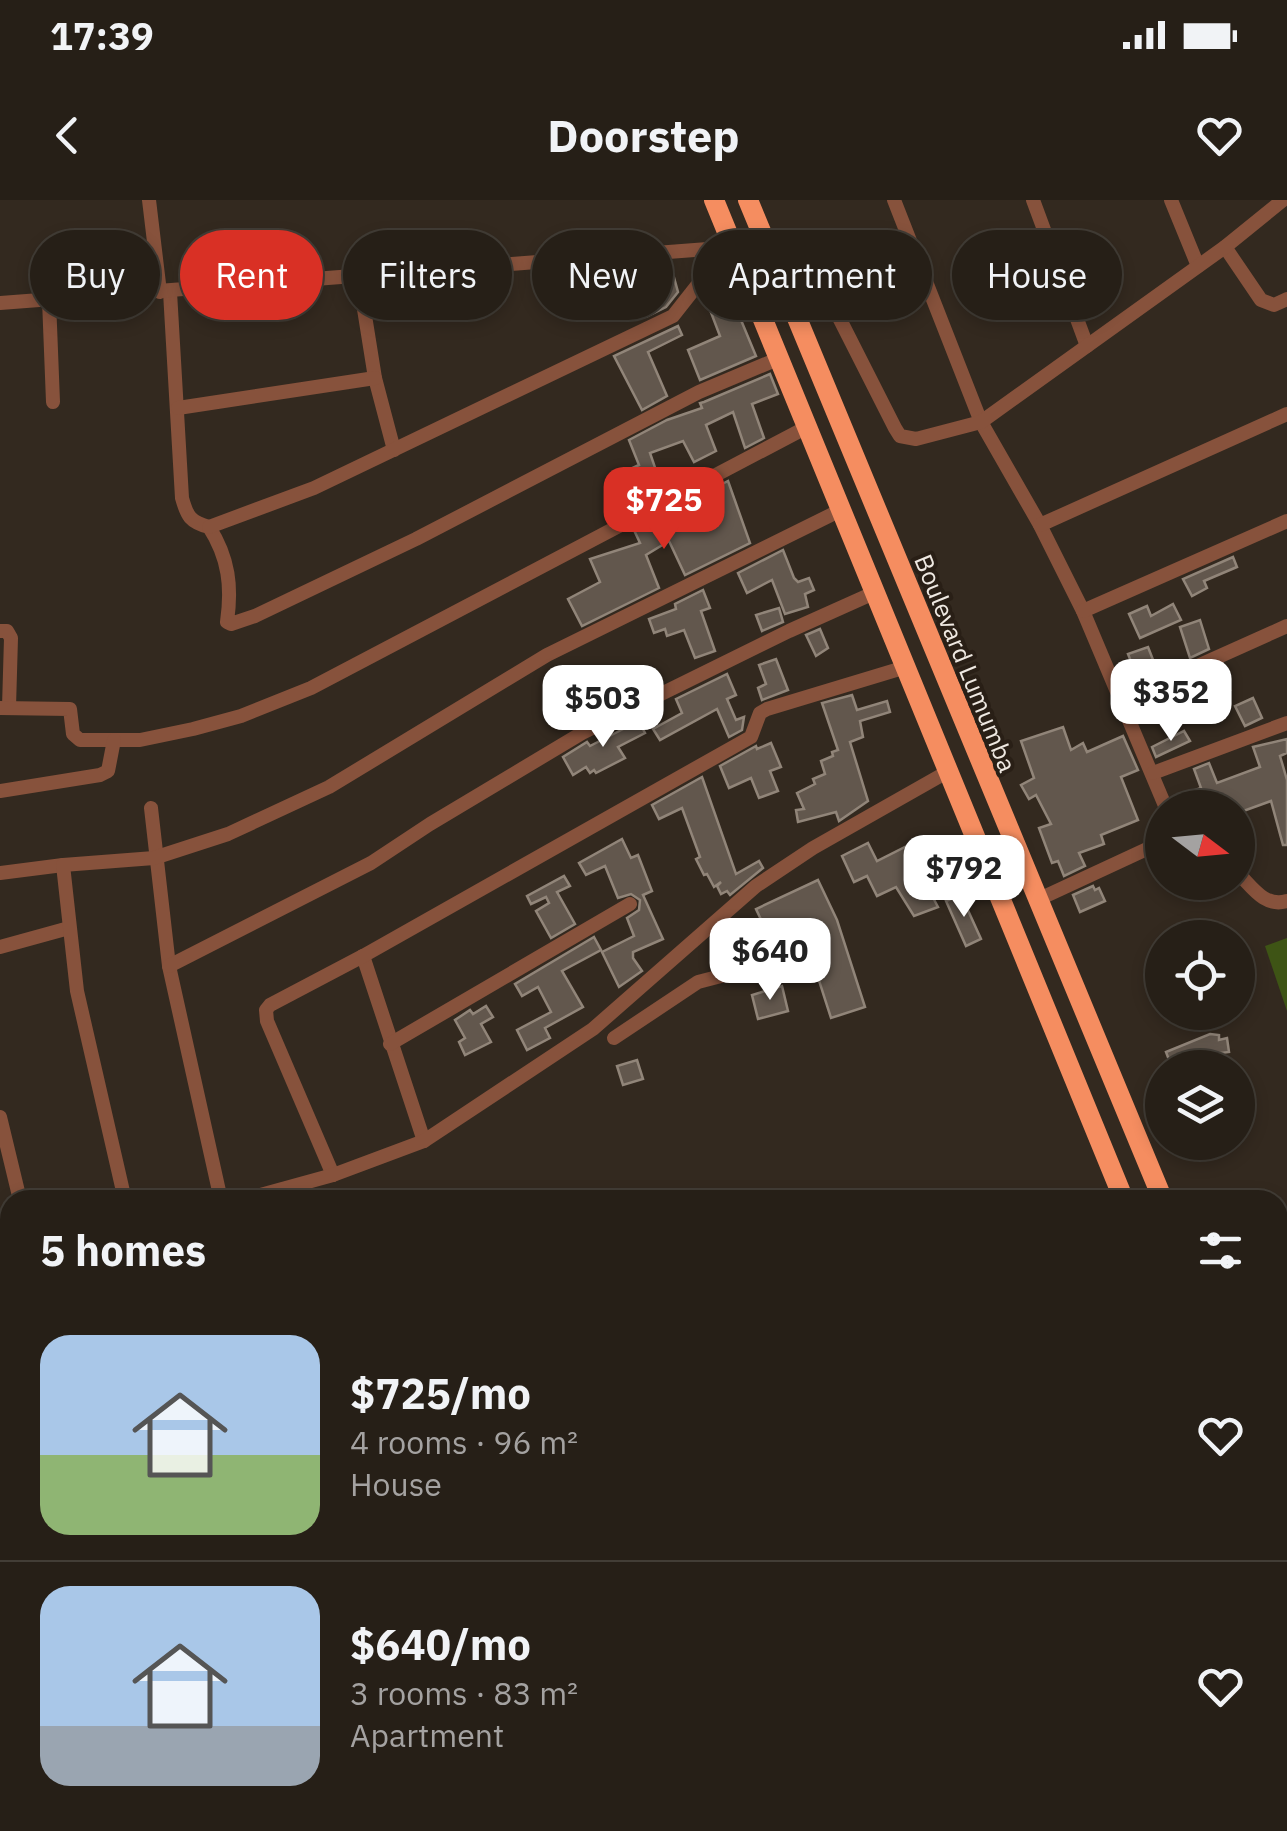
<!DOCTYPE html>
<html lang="en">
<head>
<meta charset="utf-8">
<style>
  body { margin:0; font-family:"IBM Plex Sans",sans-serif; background:#322c24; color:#f1f3f6; height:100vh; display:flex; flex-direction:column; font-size:38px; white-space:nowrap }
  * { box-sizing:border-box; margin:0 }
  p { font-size:32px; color:#a4a2a1 }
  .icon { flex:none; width:55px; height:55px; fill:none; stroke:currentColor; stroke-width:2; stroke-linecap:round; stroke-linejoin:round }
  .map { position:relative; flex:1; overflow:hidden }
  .drawer { position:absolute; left:0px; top:990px; width:1288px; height:642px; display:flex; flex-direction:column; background:#261f17; border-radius:30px 30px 0 0; box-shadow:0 5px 15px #0003,0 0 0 2px #423d36 }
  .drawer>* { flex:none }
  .banner { position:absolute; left:30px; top:30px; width:1228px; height:90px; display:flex; gap:20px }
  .needle { width:65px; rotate:106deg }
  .tools { position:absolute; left:1145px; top:590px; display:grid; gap:20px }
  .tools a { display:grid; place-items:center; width:110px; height:110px; border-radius:50%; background:#261f17; box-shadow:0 5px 15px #0003,0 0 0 2px #423d36; font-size:50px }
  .price { position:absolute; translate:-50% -85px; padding:0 22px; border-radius:20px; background:#fff; color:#222; font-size:32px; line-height:65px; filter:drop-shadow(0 2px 5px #0008) }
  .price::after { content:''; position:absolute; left:50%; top:60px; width:30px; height:22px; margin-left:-15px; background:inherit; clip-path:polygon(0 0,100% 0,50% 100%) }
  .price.current { background:#d93025; color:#fff }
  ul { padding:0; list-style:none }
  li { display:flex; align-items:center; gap:30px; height:250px; padding:0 40px }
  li+li { border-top:2px solid #423d36 }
  li span { display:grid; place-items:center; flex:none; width:280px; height:200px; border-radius:30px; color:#555 }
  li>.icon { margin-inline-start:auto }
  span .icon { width:120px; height:120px; fill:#fffc; stroke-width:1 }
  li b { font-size:42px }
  h2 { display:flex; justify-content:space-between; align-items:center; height:120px; padding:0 40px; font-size:42px }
  .tag { padding:0 35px; border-radius:45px; background:#261f17; box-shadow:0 5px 15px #0003,0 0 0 2px #423d36; font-size:35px; line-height:90px }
  .tag.current { background:#d93025; color:#fff }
  .status { display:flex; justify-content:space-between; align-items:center; height:70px; padding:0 50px; background:#261f17; direction:ltr }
  .status svg { height:28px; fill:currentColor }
  header { display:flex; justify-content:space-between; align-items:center; height:130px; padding:0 40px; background:#261f17; font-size:45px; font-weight:700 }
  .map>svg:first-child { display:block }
  .green { fill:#3e5415 }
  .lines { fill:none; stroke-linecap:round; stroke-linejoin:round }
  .stream { stroke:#001c2a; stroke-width:4 }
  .building { fill:#62574d; stroke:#918579; stroke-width:2.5 }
  .minor { stroke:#87523c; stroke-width:14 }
  .highway { stroke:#f58d60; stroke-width:20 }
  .labels { text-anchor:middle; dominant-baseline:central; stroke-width:8; stroke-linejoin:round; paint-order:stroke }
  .street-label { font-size:25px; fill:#efe9e2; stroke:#291f16 }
</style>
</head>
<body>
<div class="status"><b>17:39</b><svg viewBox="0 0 49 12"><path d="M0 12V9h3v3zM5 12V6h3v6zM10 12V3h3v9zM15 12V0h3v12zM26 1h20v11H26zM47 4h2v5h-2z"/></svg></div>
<header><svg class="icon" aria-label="back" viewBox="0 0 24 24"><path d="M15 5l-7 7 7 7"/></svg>Doorstep<svg class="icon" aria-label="heart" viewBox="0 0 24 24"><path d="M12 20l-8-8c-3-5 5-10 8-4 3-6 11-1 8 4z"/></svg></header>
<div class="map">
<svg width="1287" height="1631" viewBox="0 0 1287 1631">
  <rect width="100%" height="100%" fill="#33291f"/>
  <polygon class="green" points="1287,738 1287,811 1265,746"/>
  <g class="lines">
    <g class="stream">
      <polyline points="1278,1029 1287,1023"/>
      <polyline points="0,1326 10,1329"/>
      <polyline points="0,1396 10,1402"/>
    </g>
  </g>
  <g class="building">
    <polygon points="670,63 678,92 666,107 648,116 636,66"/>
    <polygon points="732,80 747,117 741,120 756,156 700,180 688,150 720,136 704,94"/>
    <polygon points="678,126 682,135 648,152 667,196 642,210 614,156"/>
    <polygon points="770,174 778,194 752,204 764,238 745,248 733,212 706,225 716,251 694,262 683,241 650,253 663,291 620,313 609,279 639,265 629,240 667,220 702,208 700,203 704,202"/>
    <polygon points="728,281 750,343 685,375 669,341 646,355 659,388 582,426 568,399 600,382 590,359 640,343 634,330"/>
    <polygon points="783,350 794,378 798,382 809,378 814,390 805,394 808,407 785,414 772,380 747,393 738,373"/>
    <polygon points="1233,357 1237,367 1204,381 1207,388 1192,396 1183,379"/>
    <polygon points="703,390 710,408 701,411 715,451 695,458 684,430 667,436 665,429 654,433 649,419 676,409 675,404"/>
    <polygon points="1173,404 1181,420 1140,438 1129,414 1147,406 1151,416"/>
    <polygon points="779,408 783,422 762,431 756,415"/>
    <polygon points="1200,420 1209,449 1190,458 1180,427"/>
    <polygon points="820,429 828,448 816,456 806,435"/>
    <polygon points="1148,447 1157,470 1137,477 1128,454"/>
    <polygon points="776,459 788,490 762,500 758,488 766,484 759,465"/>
    <polygon points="1222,472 1230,490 1210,499 1207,493 1197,498 1191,486"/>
    <polygon points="727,474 736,495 727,499 736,520 744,517 742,530 729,537 717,509 660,540 653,529 682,513 676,499"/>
    <polygon points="852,495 857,510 887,501 890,512 860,521 863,537 850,542 868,601 839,621 836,612 798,622 796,610 804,609 797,593 815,584 813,579 825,574 821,561 833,556 832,552 838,550 822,503"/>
    <polygon points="1253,498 1262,518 1245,526 1235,506"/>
    <polygon points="637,518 645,533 618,547 625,558 596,573 594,570 590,573 586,567 573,575 563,557 587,542 590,546 627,527 625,523"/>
    <polygon points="1063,527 1071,550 1083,543 1087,552 1123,536 1138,570 1121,577 1138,620 1101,635 1104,644 1079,653 1085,666 1064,676 1058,661 1052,663 1039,628 1051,624 1036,595 1029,599 1021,585 1034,578 1021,541"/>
    <polygon points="1184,531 1190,541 1156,557 1152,547"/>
    <polygon points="1287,539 1287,553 1280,556 1287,580 1287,645 1283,645 1271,601 1238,613 1238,608 1182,608 1178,596 1201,588 1194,569 1209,563 1217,583 1260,567 1253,547"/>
    <polygon points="771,543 781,567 770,571 778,591 759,598 751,578 729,588 720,566 756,546 757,549"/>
    <polygon points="702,577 736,674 759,661 763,668 730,695 727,691 721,694 717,686 721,682 714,687 707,674 704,675 696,659 700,657 682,608 659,619 652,605"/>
    <polygon points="622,639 631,658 638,655 652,691 643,695 663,739 633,752 633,758 642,771 619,787 602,752 634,736 627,718 639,710 640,700 631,694 618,698 605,666 586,675 579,663"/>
    <polygon points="868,643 877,661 913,643 927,672 921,675 938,707 914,716 896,687 877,696 867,676 854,682 842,656"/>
    <polygon points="564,676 570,686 557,692 575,724 551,738 536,711 549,703 546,697 531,704 527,696"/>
    <polygon points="818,680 837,720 865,807 831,818 806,740 776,751 756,709"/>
    <polygon points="1093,686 1095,690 1099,688 1105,701 1080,712 1073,695"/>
    <polygon points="961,695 981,739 966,746 946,701"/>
    <polygon points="594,737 601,750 562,771 583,807 545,828 550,838 527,850 517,830 551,812 538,787 522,796 515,784"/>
    <polygon points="782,786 788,811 758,819 752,795"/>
    <polygon points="486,806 493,817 481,824 491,842 465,855 459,842 465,838 455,820 470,810 473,814"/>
    <polygon points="1210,834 1219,835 1219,840 1227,838 1229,852 1197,856 1201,868 1172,868 1166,852"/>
    <polygon points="637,860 643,879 623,885 617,866"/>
  </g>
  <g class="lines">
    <g class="minor">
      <polyline points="149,0 160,92"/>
      <polyline points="894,0 981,222 1040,325 1083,411 1166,608"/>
      <polyline points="1033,0 1087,146"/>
      <polyline points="1171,0 1198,66"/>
      <polyline points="1225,47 1261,100 1274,105 1287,99"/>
      <polyline points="769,49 821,82 895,228 900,236 916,239 981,222 1225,47 1283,0"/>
      <polyline points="359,78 375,178 394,250"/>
      <path d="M170,92L182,298C187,316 190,322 209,327C229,358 232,387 227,422L231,424L255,416L416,339L699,192L780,158"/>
      <polyline points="49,100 53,202"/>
      <polyline points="0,103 734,47"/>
      <polyline points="178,208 375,178"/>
      <polyline points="1040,325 1287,214"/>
      <polyline points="209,327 314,288 673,116 699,83 740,65"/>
      <polyline points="1083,411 1287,321"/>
      <polyline points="0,431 7,431 11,438 9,507"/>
      <polyline points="1122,500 1287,426"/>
      <polyline points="0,508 70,509 73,534 80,540 140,540 193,529 241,516 311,488 809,226"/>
      <polyline points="1153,573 1287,523"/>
      <polyline points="0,591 100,575 108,571 114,540"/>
      <polyline points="151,608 169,766 221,1000"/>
      <polyline points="0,673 63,665"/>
      <path d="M1238,673C1252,687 1265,708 1287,701"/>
      <polyline points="1037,700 1162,642"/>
      <polyline points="0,747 69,728"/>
      <polyline points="363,756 424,941"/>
      <polyline points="169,766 371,663 430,624 582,533 789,431 876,392"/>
      <polyline points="614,838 698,782 802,755"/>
      <polyline points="390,844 630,704"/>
      <polyline points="0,917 20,1000"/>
      <polyline points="333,975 267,821 266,810 270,805 363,756 751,537 760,513 767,509 906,467"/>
      <polyline points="125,1000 77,791 63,665 154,658 228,634 329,587 547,455 843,309"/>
      <polyline points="242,1000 333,975 424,941 593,829 756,686 813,648 947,572"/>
      <polyline points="0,1055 10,1052"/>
      <polyline points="1278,1188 1287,1185"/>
      <polyline points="227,1622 227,1631"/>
      <polyline points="324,1622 325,1631"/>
      <polyline points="404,1622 406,1631"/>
      <polyline points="487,1622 489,1631"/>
      <polyline points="576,1622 579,1631"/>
      <polyline points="655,1622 657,1631"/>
      <polyline points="751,1622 753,1631"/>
      <polyline points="842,1622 844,1631"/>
      <polyline points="1050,1622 1053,1631"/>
      <polyline points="1135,1622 1137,1631"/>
      <polyline points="1244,1622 1247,1631"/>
      <polyline points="79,1631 113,1622"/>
    </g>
    <g class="highway">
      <polyline points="714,0 1124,1000"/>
      <polyline points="748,0 1163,1000"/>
      <polyline points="1278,1287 1287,1310"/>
      <polyline points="1278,1368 1287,1390"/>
    </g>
  </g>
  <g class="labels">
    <g class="street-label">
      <text transform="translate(966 463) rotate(68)">Boulevard Lumumba</text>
    </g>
  </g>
</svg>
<div class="tools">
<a><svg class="needle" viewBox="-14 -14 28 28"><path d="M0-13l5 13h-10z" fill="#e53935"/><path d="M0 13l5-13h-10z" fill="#a4a2a1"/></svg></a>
<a><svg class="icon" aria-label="locate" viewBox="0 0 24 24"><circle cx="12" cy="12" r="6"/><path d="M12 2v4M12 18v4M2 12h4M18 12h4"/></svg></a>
<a><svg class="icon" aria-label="layers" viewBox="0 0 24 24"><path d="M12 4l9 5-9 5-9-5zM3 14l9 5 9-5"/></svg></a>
</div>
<b class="price current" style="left:664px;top:352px">$725</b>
<b class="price" style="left:1171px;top:544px">$352</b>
<b class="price" style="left:603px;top:550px">$503</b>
<b class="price" style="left:964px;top:720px">$792</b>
<b class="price" style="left:770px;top:803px">$640</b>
<div class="banner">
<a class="tag">Buy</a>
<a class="tag current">Rent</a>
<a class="tag">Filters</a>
<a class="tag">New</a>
<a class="tag">Apartment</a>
<a class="tag">House</a>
</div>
<section class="drawer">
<h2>5 homes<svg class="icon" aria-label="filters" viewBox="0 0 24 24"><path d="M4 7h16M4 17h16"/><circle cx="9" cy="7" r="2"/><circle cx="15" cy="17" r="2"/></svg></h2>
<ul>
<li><span style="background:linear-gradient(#a9c7e8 60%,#8fb573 0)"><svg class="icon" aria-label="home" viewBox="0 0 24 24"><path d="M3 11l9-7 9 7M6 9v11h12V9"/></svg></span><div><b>$725/mo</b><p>4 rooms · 96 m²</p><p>House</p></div><svg class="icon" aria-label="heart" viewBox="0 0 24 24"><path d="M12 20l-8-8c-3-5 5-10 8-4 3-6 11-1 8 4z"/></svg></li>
<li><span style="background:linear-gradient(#a9c7e8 70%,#9aa5b1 0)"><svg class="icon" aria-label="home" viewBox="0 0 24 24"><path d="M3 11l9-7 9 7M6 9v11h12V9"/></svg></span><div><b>$640/mo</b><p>3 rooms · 83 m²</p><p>Apartment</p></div><svg class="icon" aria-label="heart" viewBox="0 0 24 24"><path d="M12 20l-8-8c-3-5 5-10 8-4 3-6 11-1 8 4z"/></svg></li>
</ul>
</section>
</div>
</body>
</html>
